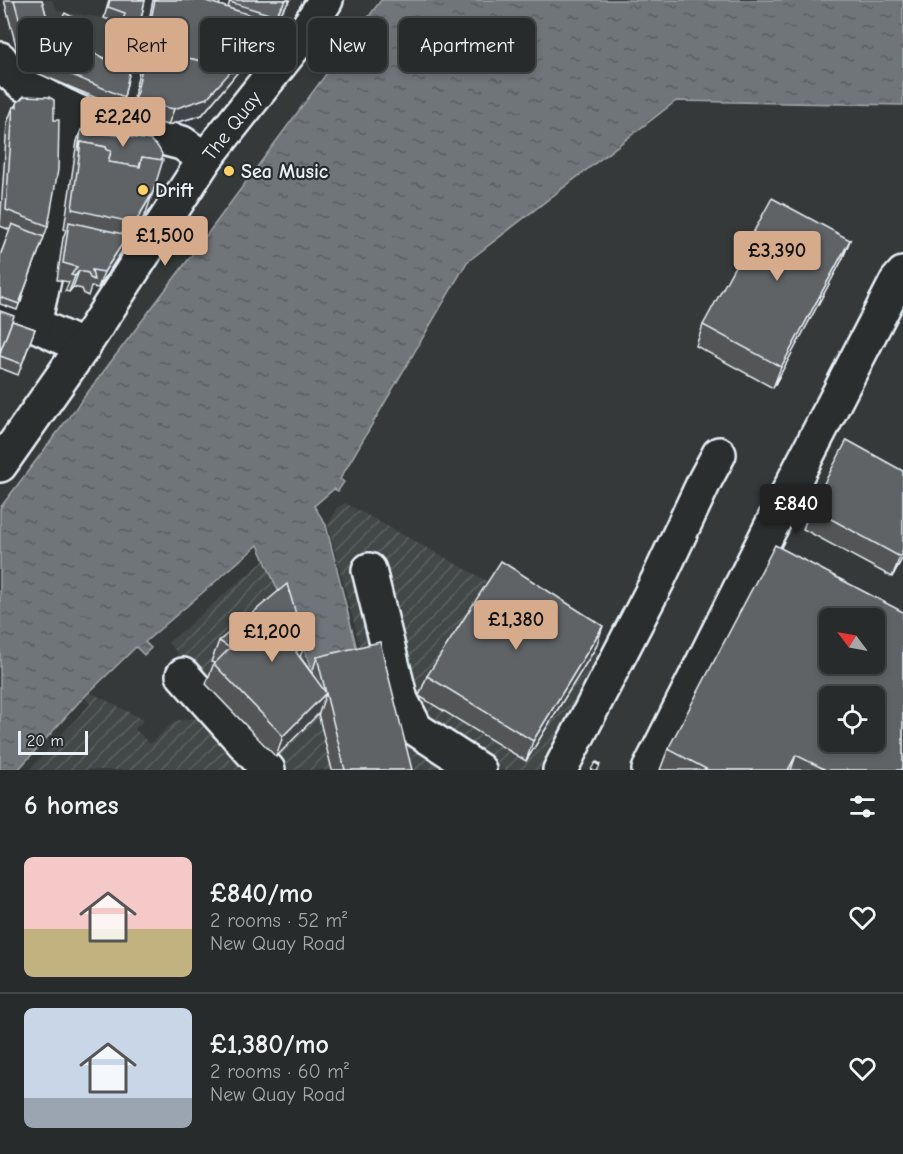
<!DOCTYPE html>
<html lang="en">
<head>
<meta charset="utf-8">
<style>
  body { margin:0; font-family:"Comic Neue",sans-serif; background:#343738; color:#f1f3f6; height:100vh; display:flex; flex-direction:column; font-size:22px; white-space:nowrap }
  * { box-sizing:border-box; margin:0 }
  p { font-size:20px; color:#a5a7a9 }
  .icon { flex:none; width:33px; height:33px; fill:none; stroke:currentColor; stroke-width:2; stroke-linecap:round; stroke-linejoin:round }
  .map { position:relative; height:770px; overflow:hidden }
  .panel { display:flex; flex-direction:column; background:#282b2c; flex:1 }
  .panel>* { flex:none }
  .guide { position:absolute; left:18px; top:18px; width:600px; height:54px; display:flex; gap:12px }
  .needle { width:39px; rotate:302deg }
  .controls { position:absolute; left:819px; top:608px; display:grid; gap:12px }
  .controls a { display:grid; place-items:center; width:66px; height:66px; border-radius:9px; background:#282b2c; box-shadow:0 3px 9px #0003,0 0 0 2px #444748; font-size:30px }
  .scale { position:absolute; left:18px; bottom:15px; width:70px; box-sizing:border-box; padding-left:6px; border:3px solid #e8f1f8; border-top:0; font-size:16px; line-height:21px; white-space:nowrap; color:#e8f1f8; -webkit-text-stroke:4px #2a2d2e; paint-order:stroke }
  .price { position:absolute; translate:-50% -51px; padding:0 14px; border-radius:6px; background:#d6ab8b; color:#111; font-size:20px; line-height:39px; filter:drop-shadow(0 2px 3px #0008) }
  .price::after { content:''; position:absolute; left:50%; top:36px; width:18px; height:14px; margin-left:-9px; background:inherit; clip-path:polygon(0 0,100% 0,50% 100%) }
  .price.current { background:#222; color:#fff }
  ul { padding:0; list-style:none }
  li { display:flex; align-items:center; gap:18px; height:150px; padding:0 24px }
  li+li { border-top:2px solid #444748 }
  li span { display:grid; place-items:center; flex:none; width:168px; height:120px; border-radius:9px; color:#555 }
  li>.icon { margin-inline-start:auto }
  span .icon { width:72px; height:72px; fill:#fffc; stroke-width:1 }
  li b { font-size:26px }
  h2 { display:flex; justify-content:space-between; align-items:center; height:72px; padding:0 24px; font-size:26px }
  .tag { padding:0 21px; border-radius:9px; background:#282b2c; box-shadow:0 3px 9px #0003,0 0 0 2px #444748; font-size:21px; line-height:54px }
  .tag.current { background:#d6ab8b; color:#111 }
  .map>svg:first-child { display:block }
  .built { fill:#424647 }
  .industrial { fill:url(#industrial-furrows) }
  .water { fill:url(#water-ripples); stroke:#a0a7ac; stroke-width:1.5 }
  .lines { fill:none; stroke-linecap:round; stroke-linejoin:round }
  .minor-casing { stroke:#e8f1f8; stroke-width:38 }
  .minor { stroke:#2a2d2e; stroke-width:33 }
  .rail-casing { stroke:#e8f1f8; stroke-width:7 }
  .rail { stroke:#2a2d2e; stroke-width:4.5; stroke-dasharray:14; stroke-linecap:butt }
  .wall { fill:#525557; stroke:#e8f1f8; stroke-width:1.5 }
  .shaded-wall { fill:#424547; stroke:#e8f1f8; stroke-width:1.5 }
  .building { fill:#5f6365; stroke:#e8f1f8; stroke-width:1.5; fill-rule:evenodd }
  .poi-dot { fill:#ffd166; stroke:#2a2d2e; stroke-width:2 }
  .labels { text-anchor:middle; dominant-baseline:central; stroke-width:4.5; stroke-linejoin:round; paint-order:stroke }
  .street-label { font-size:20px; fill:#e8f1f8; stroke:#2a2d2e }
  .poi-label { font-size:20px; font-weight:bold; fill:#e8f1f8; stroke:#2a2d2e; text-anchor:start }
</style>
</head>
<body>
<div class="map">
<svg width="903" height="770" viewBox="0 0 903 770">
  <defs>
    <pattern id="industrial-furrows" width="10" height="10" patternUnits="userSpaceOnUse" patternTransform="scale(1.5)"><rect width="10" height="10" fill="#424647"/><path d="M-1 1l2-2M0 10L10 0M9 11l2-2" fill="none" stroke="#5d6162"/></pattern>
    <pattern id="water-ripples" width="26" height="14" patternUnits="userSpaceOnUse" patternTransform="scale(1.5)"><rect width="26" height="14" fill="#707579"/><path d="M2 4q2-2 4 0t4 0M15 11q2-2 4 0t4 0" fill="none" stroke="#5b5e62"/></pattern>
  </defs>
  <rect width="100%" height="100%" fill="#35393a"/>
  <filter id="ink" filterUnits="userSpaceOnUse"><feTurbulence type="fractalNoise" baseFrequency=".0167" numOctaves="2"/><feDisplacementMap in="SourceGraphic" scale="12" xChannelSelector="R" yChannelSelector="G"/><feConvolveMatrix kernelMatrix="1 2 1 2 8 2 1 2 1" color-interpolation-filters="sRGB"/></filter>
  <g filter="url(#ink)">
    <polygon class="built" points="4,0 52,0 58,11 104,18 144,0 120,108 30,70"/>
    <g class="industrial">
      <polygon points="345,503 473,573 592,647 600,654 601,672 545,770 283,770 191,671 174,649 168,643 280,546 365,665 328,525 337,508"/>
      <polygon points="90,692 144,720 135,729 150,744 175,721 194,718 207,725 250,770 29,770 90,704 84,698"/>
    </g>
    <polygon class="water" points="381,0 903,0 903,105 676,101 467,262 340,479 344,482 338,491 334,489 314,506 326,525 361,666 316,677 258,545 145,642 151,648 144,655 136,647 79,702 18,770 0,770 0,508 191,256"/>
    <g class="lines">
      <defs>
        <g id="minor">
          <polyline points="0,59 8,71 23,84 67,107 91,118 124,128 182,143 205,159"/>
          <polyline points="0,313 34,324 83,347"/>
          <polyline points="34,324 57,221 67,107"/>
          <polyline points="0,465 83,347 205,159 300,39 326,0"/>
          <polyline points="369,570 401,700 416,729 479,770"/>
          <polyline points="183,675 268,770"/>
          <polyline points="560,770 658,580 705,480 719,454"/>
          <polyline points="649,770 801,467 897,281 903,274"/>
        </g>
      </defs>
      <use href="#minor" class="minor-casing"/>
      <use href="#minor" class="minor"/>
      <defs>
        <polyline id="rail" points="594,770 597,765"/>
      </defs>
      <use href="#rail" class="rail-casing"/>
      <use href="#rail" class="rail"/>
    </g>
    <g class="wall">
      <polygon points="4,0 42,0 50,31 54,33 76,19 73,25 79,47 112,61 121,24 104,18 109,0 145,0 124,97 120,108 30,70 20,61"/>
      <polygon points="153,0 221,0 219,5 228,8 230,0 290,0 272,25 269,33 228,84 202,115 168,125 130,117"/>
      <polygon points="17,103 48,226 17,310 0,304 0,256 10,230 0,226 7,123 13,107 15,107"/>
      <polygon points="81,130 150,140 146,213 128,243 125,243 122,251 98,288 91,287 88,296 84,294 82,289 73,287 69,292 65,291 69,282 57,280 63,238 66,230 64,229 77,141"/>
      <polygon points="850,240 842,260 773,388 696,346 703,325"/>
      <polygon points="0,311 12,321 35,329 18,375 0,368"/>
      <polygon points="811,508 903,557 892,577 803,529"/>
      <polygon points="903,612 903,770 660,770 668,749"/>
      <polygon points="219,641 300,657 312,673 317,657 412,770 332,770 318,713 276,757 206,684 214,663 211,662"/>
      <polygon points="596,647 526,761 419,696 427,676"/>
    </g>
    <g class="shaded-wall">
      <polygon points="286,0 290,0 272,25 269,33 228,84 202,115 168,125 174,109 272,23 275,16"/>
      <polygon points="153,192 146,213 128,243 135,223"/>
      <polygon points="128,235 122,251 98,288 104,272"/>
      <polygon points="850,240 842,260 773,388 781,367"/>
      <polygon points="79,271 73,287 69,292 75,276"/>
      <polygon points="903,550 903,557 892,577 900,557"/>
      <polygon points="603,626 596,647 526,761 533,741"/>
      <polygon points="305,644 297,665 296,652"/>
      <polygon points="326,693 319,713 276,757 283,736"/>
      <polygon points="796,755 791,770 788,770"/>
    </g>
    <g class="building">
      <polygon points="14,0 42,0 49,25 52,26 36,53 26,44"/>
      <polygon points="110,0 145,0 124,97 34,59 50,31 54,33 65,13 76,19 73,25 85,31 79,47 113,62 125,13 108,7"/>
      <polygon points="155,0 203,0 273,22 232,73 234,68 146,49 144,54"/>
      <polygon points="231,0 286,0 275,16 230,2"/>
      <polygon points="146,49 234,68 207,98 174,109 135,101"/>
      <polygon points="24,96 49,97 54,100 54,120 59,120 58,170 48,226 6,210 13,107 17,107 17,103"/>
      <polygon points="81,130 150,140 158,147 162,154 161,160 142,157 139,167 108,162 111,151 107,150 106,147 81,142 78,151"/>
      <polygon points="81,142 106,147 107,150 111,151 108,162 140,167 142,157 163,160 153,192 135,223 72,209"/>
      <polygon points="772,198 850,240 781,367 703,325"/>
      <polygon points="69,222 128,235 104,272 92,270 94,280 90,278 88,273 79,271 75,276 71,275 77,267 63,263"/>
      <polygon points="12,224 44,237 19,304 0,297 0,256"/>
      <polygon points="0,311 14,316 1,350 0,357"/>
      <polygon points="12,321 35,329 22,364 0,356 1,350"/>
      <polygon points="847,440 903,471 903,550 900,557 811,508"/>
      <path d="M775,545L903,612V767L902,770H826L796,755L788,770H708L668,749ZM830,618H874V663H830ZM830,696H874V741H830Z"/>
      <polygon points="501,561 603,626 533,741 427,676"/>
      <polygon points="287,584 305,644 296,652 326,693 283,736 214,664 230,648 219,641"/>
      <polygon points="380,642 412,770 345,770 317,657"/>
    </g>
  </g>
  <g class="poi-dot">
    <circle cx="229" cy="171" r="6"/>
    <circle cx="143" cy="190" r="6"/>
  </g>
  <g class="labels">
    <g class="street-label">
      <text transform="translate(232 126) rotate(-52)">The Quay</text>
    </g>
    <g class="poi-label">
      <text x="241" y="171">Sea Music</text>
      <text x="155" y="190">Drift</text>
    </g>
  </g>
</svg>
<div class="controls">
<a><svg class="needle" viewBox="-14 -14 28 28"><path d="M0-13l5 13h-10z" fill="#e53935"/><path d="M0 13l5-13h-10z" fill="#a5a7a9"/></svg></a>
<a><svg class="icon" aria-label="locate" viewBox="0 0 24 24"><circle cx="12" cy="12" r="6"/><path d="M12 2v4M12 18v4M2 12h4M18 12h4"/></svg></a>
</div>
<div class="scale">20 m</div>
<b class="price" style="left:123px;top:148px">£2,240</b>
<b class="price" style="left:165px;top:267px">£1,500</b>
<b class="price" style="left:777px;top:282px">£3,390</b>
<b class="price current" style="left:796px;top:535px">£840</b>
<b class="price" style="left:516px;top:651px">£1,380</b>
<b class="price" style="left:272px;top:663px">£1,200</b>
<div class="guide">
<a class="tag">Buy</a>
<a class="tag current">Rent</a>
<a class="tag">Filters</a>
<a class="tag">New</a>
<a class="tag">Apartment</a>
</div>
</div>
<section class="panel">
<h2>6 homes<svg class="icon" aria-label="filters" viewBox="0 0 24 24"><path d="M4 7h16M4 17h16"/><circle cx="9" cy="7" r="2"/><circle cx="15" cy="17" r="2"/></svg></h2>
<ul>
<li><span style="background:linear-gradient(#f6c9c9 60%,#c2b280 0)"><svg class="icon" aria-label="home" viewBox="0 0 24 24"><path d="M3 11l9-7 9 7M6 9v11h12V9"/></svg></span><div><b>£840/mo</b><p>2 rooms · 52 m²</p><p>New Quay Road</p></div><svg class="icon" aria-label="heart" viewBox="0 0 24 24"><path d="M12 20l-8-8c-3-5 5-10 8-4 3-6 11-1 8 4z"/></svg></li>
<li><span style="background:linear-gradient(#c9d6e8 75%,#9aa5b1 0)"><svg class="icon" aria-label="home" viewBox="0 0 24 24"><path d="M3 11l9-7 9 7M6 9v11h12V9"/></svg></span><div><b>£1,380/mo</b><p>2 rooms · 60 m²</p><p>New Quay Road</p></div><svg class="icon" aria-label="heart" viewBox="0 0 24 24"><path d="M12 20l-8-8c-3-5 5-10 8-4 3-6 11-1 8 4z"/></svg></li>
</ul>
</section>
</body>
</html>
